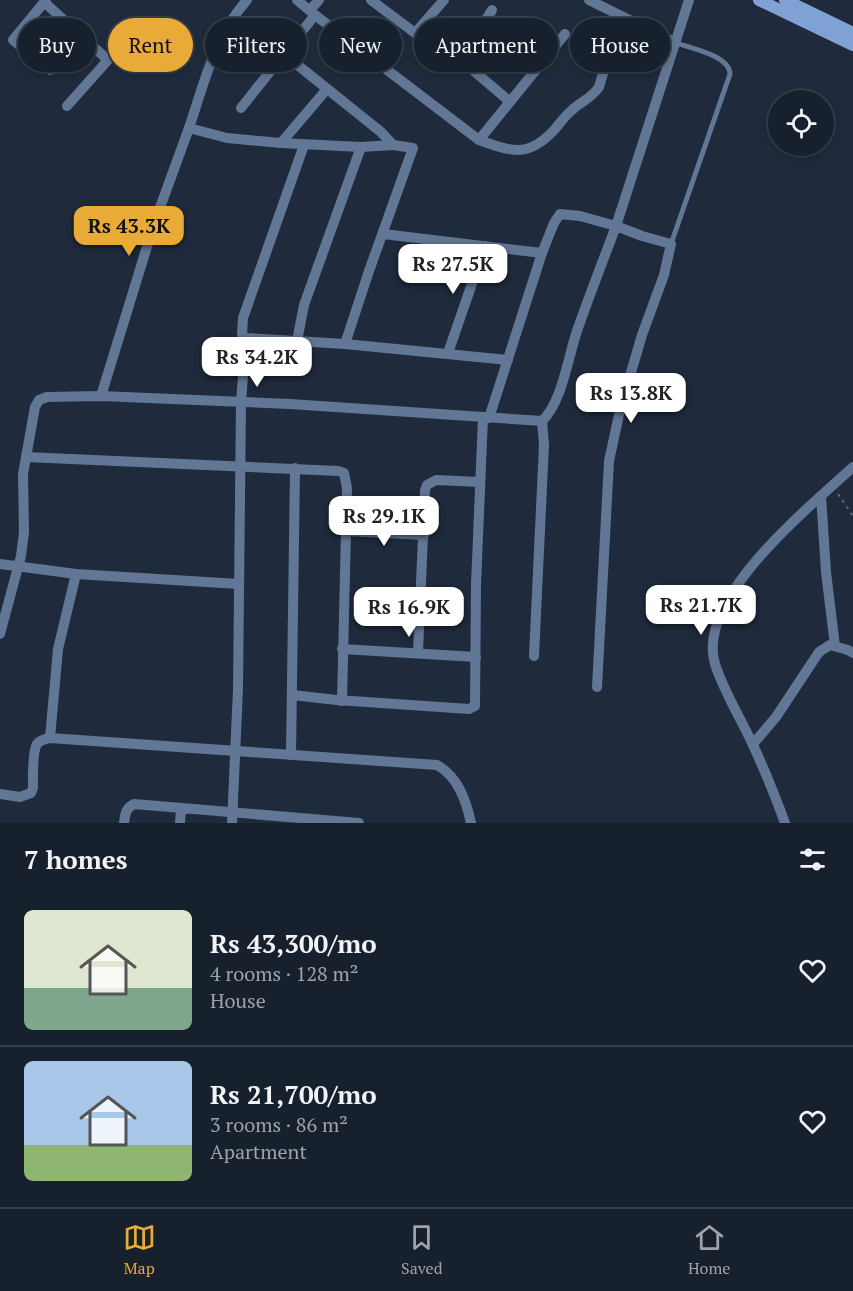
<!DOCTYPE html>
<html lang="en">
<head>
<meta charset="utf-8">
<style>
  body { margin:0; font-family:"PT Serif",serif; background:#202835; color:#f1f3f6; height:100vh; display:flex; flex-direction:column; font-size:22px; white-space:nowrap }
  * { box-sizing:border-box; margin:0 }
  p { font-size:20px; color:#9ea3aa }
  .icon { flex:none; width:33px; height:33px; fill:none; stroke:currentColor; stroke-width:2; stroke-linecap:round; stroke-linejoin:round }
  .map { position:relative; height:823px; overflow:hidden }
  .drawer { display:flex; flex-direction:column; background:#17202d; flex:1 }
  .drawer>* { flex:none }
  .hud { position:absolute; left:18px; top:18px; width:818px; height:54px; display:flex; gap:12px }
  .fabs { position:absolute; left:768px; top:90px; display:grid; gap:12px }
  .fabs a { display:grid; place-items:center; width:66px; height:66px; border-radius:50%; background:#17202d; box-shadow:0 3px 9px #0003,0 0 0 2px #363e49; font-size:30px }
  .price { position:absolute; translate:-50% -51px; padding:0 14px; border-radius:12px; background:#fff; color:#222; font-size:20px; line-height:39px; filter:drop-shadow(0 2px 3px #0008) }
  .price::after { content:''; position:absolute; left:50%; top:36px; width:18px; height:14px; margin-left:-9px; background:inherit; clip-path:polygon(0 0,100% 0,50% 100%) }
  .price.on { background:#e8ab37; color:#111 }
  ul { padding:0; list-style:none }
  li { display:flex; align-items:center; gap:18px; height:150px; padding:0 24px }
  li+li { border-top:2px solid #363e49 }
  li span { display:grid; place-items:center; flex:none; width:168px; height:120px; border-radius:9px; color:#555 }
  li>.icon { margin-inline-start:auto }
  span .icon { width:72px; height:72px; fill:#fffc; stroke-width:1 }
  li b { font-size:26px }
  h2 { display:flex; justify-content:space-between; align-items:center; height:72px; padding:0 24px; font-size:26px }
  .pill { padding:0 21px; border-radius:27px; background:#17202d; box-shadow:0 3px 9px #0003,0 0 0 2px #363e49; font-size:21px; line-height:54px }
  .pill.on { background:#e8ab37; color:#111 }
  .menu { display:flex; justify-content:space-around; align-items:center; height:84px; border-top:2px solid #363e49; background:#17202d; font-size:16px; color:#9ea3aa }
  .menu a { display:grid; justify-items:center; gap:3px }
  .menu .on { color:#e8ab37 }
  .map>svg:first-child { display:block }
  .lines { fill:none; stroke-linecap:round; stroke-linejoin:round }
  .path { stroke:#6e7887; stroke-width:1.5; stroke-dasharray:3 4.5; stroke-linecap:butt }
  .service { stroke:#627695; stroke-width:5 }
  .minor { stroke:#627695; stroke-width:10 }
  .secondary { stroke:#80a1d3; stroke-width:12 }
</style>
</head>
<body>
<div class="map">
<svg width="853" height="823" viewBox="0 0 853 823">
  <rect width="100%" height="100%" fill="#1f2a3c"/>
  <g class="lines">
    <polyline class="path" points="838,494 853,516"/>
    <path class="service" d="M671,244L730,74C730,56 691,48 676,43"/>
    <g class="minor">
      <polyline points="46,0 13,40 50,70"/>
      <path d="M247,0C215,36 204,83 189,128L227,138L281,143L361,147L393,145L413,148L369,271L345,344"/>
      <polyline points="371,0 415,33 461,60 509,101"/>
      <polyline points="589,0 676,43"/>
      <polyline points="44,2 108,60 67,106"/>
      <polyline points="310,10 319,0"/>
      <polyline points="315,15 479,140 565,34"/>
      <polyline points="415,33 444,0"/>
      <polyline points="285,55 381,132 393,145"/>
      <polyline points="461,60 492,10"/>
      <polyline points="241,108 315,15 297,0"/>
      <path d="M479,140C512,152 529,158 555,129C560,123 565,116 571,111C581,101 590,100 599,87L620,16"/>
      <polyline points="281,143 327,89"/>
      <polyline points="304,145 243,318 242,334 246,338 345,344 508,360"/>
      <polyline points="383,234 542,253"/>
      <polyline points="297,341 304,305 361,147"/>
      <polyline points="448,353 485,246"/>
      <polyline points="101,396 154,224 189,128"/>
      <polyline points="489,418 542,253 554,223 560,214 580,216 616,226 689,0"/>
      <polyline points="26,457 338,471 344,473 347,488 342,701"/>
      <polyline points="821,496 826,572 835,646"/>
      <polyline points="346,531 424,535"/>
      <polyline points="0,564 76,574 239,584"/>
      <path d="M0,634L21,556L24,532L23,474L35,407L39,400L47,397L101,396L290,404L542,421C562,403 568,357 577,331C589,296 603,261 616,226L642,236L671,244L664,275L642,335L620,410L609,461L597,687"/>
      <polyline points="342,649 476,657"/>
      <polyline points="418,652 425,490 427,485 436,480 480,482"/>
      <polyline points="534,656 544,445 542,421"/>
      <polyline points="292,695 337,700 469,709 475,706 476,584 483,418"/>
      <polyline points="50,738 58,649 76,574"/>
      <polyline points="753,744 776,717 819,652 830,645 848,650 853,653"/>
      <polyline points="291,755 295,468"/>
      <path d="M0,794L20,797L31,793L33,788C33,778 32,752 37,744C40,740 45,739 50,738L437,765C458,777 466,800 471,823"/>
      <path d="M124,823C125,814 126,808 134,804L359,823"/>
      <polyline points="180,823 181,809 187,809"/>
      <polyline points="232,823 238,689 241,402 246,338"/>
      <path d="M785,823C775,796 764,768 752,743C740,717 724,692 715,664C695,598 810,507 853,467"/>
    </g>
    <g class="secondary">
      <polyline points="759,0 853,45"/>
      <polyline points="785,0 853,33"/>
    </g>
  </g>
</svg>
<div class="fabs">
<a><svg class="icon" aria-label="locate" viewBox="0 0 24 24"><circle cx="12" cy="12" r="6"/><path d="M12 2v4M12 18v4M2 12h4M18 12h4"/></svg></a>
</div>
<b class="price on" style="left:129px;top:257px">Rs 43.3K</b>
<b class="price" style="left:453px;top:295px">Rs 27.5K</b>
<b class="price" style="left:257px;top:388px">Rs 34.2K</b>
<b class="price" style="left:631px;top:424px">Rs 13.8K</b>
<b class="price" style="left:384px;top:547px">Rs 29.1K</b>
<b class="price" style="left:701px;top:636px">Rs 21.7K</b>
<b class="price" style="left:409px;top:638px">Rs 16.9K</b>
<div class="hud">
<a class="pill">Buy</a>
<a class="pill on">Rent</a>
<a class="pill">Filters</a>
<a class="pill">New</a>
<a class="pill">Apartment</a>
<a class="pill">House</a>
</div>
</div>
<section class="drawer">
<h2>7 homes<svg class="icon" aria-label="filters" viewBox="0 0 24 24"><path d="M4 7h16M4 17h16"/><circle cx="9" cy="7" r="2"/><circle cx="15" cy="17" r="2"/></svg></h2>
<ul>
<li><span style="background:linear-gradient(#dfe7d0 65%,#7fa58c 0)"><svg class="icon" aria-label="home" viewBox="0 0 24 24"><path d="M3 11l9-7 9 7M6 9v11h12V9"/></svg></span><div><b>Rs 43,300/mo</b><p>4 rooms · 128 m²</p><p>House</p></div><svg class="icon" aria-label="heart" viewBox="0 0 24 24"><path d="M12 20l-8-8c-3-5 5-10 8-4 3-6 11-1 8 4z"/></svg></li>
<li><span style="background:linear-gradient(#a9c7e8 70%,#8fb573 0)"><svg class="icon" aria-label="home" viewBox="0 0 24 24"><path d="M3 11l9-7 9 7M6 9v11h12V9"/></svg></span><div><b>Rs 21,700/mo</b><p>3 rooms · 86 m²</p><p>Apartment</p></div><svg class="icon" aria-label="heart" viewBox="0 0 24 24"><path d="M12 20l-8-8c-3-5 5-10 8-4 3-6 11-1 8 4z"/></svg></li>
</ul>
</section>
<nav class="menu">
<a class="on"><svg class="icon" aria-label="map" viewBox="0 0 24 24"><path d="M3 6l6-2 6 2 6-2v14l-6 2-6-2-6 2zM9 4v14M15 6v14"/></svg>Map</a>
<a><svg class="icon" aria-label="saved" viewBox="0 0 24 24"><path d="M7 4h10v16l-5-4-5 4z"/></svg>Saved</a>
<a><svg class="icon" aria-label="home" viewBox="0 0 24 24"><path d="M3 11l9-7 9 7M6 9v11h12V9"/></svg>Home</a>
</nav>
</body>
</html>
